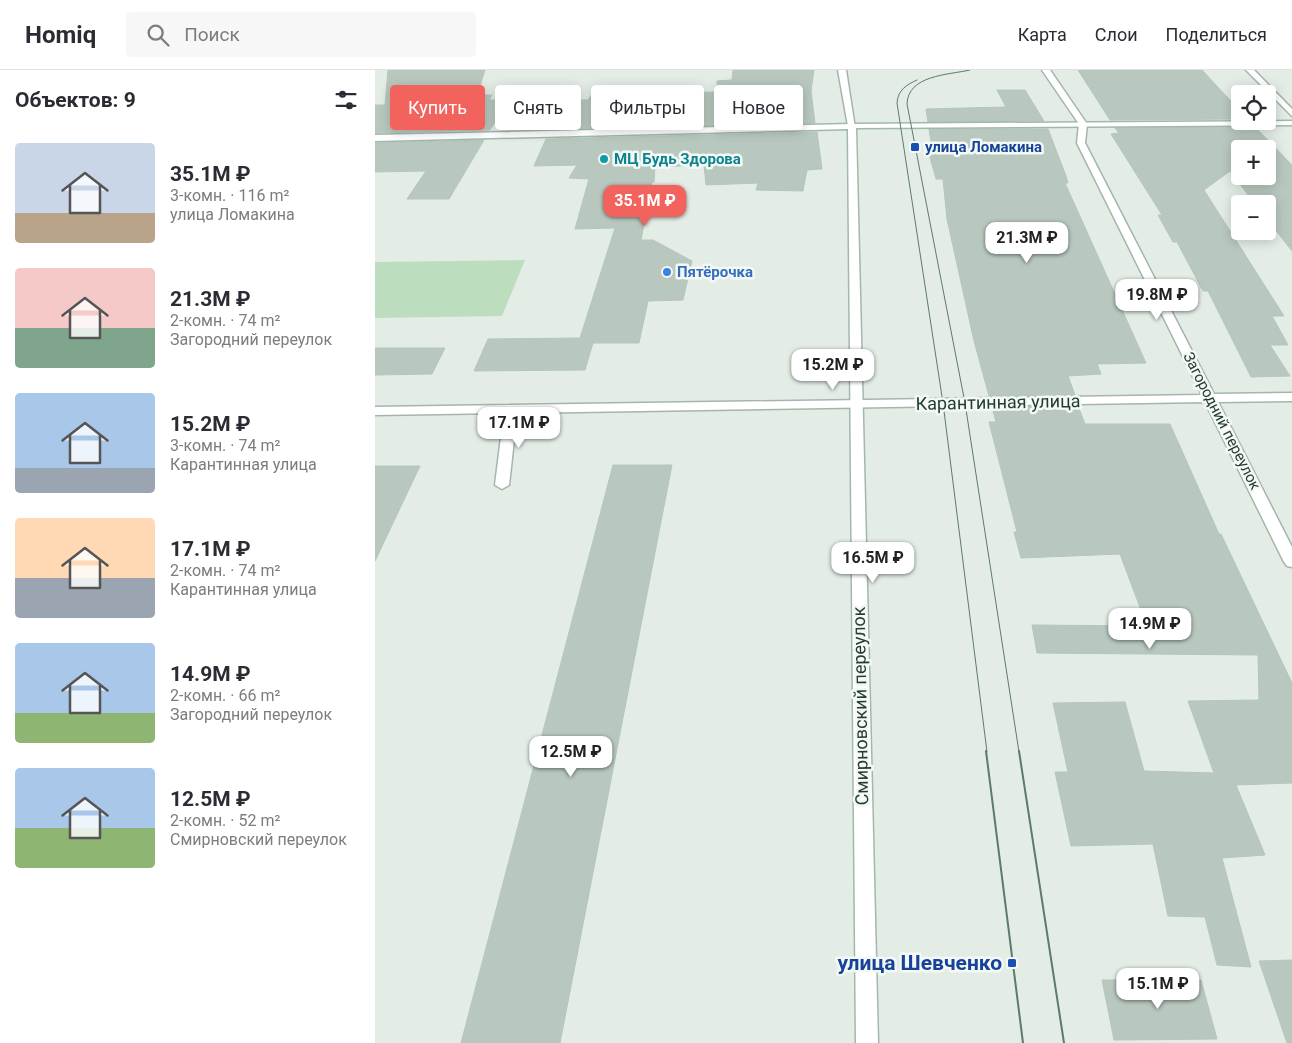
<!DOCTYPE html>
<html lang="ru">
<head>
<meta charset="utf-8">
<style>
  body { margin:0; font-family:Roboto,sans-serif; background:#f7f7f7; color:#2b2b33; height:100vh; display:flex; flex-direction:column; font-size:19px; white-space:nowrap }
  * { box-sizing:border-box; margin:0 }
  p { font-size:16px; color:#7c7c81 }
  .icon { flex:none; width:28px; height:28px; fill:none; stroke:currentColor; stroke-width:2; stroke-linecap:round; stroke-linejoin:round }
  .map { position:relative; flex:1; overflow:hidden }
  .details { display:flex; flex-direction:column; background:#fff; width:375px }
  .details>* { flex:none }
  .top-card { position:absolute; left:15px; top:15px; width:475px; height:45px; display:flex; gap:10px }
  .fabs { position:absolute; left:856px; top:15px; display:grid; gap:10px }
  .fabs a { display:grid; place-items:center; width:45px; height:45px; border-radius:5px; background:#fff; box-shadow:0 2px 12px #0003; font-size:25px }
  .price { position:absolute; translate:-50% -42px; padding:0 11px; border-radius:10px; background:#fff; color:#222; font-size:16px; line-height:32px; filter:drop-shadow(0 1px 2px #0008) }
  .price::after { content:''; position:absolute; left:50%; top:30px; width:15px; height:11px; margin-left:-8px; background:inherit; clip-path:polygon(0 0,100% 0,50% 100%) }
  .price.on { background:#f1635c; color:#fff }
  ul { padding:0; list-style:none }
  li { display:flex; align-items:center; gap:15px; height:125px; padding:0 15px }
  li span { display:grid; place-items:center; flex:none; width:140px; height:100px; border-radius:5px; color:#555 }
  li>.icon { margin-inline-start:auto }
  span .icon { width:60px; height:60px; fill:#fffc; stroke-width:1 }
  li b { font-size:21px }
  h2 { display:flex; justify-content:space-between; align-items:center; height:60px; padding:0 15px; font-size:21px }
  .chip { padding:0 18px; border-radius:5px; background:#fff; box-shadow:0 2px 12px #0003; font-size:18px; line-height:45px }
  .chip.on { background:#f1635c; color:#fff }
  header { display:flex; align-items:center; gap:30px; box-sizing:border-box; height:70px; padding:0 25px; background:#fff; border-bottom:1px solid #e1e1e2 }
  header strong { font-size:24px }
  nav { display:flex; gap:28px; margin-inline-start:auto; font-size:18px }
  .search { width:350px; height:45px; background:#f7f7f7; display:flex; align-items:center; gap:12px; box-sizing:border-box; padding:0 18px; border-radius:5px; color:#7c7c81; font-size:19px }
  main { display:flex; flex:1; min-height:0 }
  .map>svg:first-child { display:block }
  .green { fill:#bcdebe }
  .building { fill:#b8c8bf; stroke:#b5c6bc; fill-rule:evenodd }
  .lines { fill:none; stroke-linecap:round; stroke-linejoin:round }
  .minor-casing { stroke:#a6b5ac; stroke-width:3 }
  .secondary-casing { stroke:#a1b9ac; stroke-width:3 }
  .minor { fill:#fff; fill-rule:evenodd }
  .secondary { fill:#fff; fill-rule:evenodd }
  .tram-far1 { stroke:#5d7a6c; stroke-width:1 }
  .tram { stroke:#5d7a6c; stroke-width:2 }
  .transit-dot { fill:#1a4fb4; stroke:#f4f9f5; stroke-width:2 }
  .culture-dot { fill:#0f9aa8; stroke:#f4f9f5; stroke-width:2 }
  .shop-dot { fill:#3f7fe0; stroke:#f4f9f5; stroke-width:2 }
  .labels { text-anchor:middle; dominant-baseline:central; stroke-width:5; stroke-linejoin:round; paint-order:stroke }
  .far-transit-label { font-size:15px; font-weight:bold; fill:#164399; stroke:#f4f9f5; text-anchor:start }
  .far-culture-label { font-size:15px; font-weight:bold; fill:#0d838f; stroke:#f4f9f5; text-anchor:start }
  .far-shop-label { font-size:15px; font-weight:bold; fill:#366cbe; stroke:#f4f9f5; text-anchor:start }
  .far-street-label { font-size:15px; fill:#233e31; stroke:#f4f9f5 }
  .street-label { font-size:18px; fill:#233e31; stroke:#f4f9f5 }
  .near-transit-label { font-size:21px; font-weight:bold; fill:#164399; stroke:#f4f9f5; text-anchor:end }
</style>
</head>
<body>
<header>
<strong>Homiq</strong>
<div class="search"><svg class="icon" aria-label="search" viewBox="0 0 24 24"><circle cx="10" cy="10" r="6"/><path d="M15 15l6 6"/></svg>Поиск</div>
<nav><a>Карта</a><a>Слои</a><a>Поделиться</a></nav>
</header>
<main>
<section class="details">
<h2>Объектов: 9<svg class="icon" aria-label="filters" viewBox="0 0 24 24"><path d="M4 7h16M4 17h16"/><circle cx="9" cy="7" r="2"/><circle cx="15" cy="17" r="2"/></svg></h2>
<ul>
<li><span style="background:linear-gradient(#c9d6e8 70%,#b9a48a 0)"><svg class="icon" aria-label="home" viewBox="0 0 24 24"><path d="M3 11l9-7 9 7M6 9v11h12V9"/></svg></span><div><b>35.1M ₽</b><p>3-комн. · 116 m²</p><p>улица Ломакина</p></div></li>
<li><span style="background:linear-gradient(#f6c9c9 60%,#7fa58c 0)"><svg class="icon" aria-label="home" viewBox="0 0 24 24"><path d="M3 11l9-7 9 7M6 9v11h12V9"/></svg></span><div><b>21.3M ₽</b><p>2-комн. · 74 m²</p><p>Загородний переулок</p></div></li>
<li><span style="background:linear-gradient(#a9c7e8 75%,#9aa5b1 0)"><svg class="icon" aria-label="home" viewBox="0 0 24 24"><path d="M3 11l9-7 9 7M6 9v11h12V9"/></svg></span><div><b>15.2M ₽</b><p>3-комн. · 74 m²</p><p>Карантинная улица</p></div></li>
<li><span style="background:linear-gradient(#ffd9b3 60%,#9aa5b1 0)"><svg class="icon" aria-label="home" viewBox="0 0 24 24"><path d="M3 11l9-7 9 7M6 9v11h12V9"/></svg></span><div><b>17.1M ₽</b><p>2-комн. · 74 m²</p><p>Карантинная улица</p></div></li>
<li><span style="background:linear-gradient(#a9c7e8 70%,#8fb573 0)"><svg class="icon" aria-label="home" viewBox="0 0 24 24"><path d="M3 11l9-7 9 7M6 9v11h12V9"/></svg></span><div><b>14.9M ₽</b><p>2-комн. · 66 m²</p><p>Загородний переулок</p></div></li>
<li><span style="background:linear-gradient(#a9c7e8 60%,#8fb573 0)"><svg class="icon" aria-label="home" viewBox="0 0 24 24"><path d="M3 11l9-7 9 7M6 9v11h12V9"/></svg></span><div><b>12.5M ₽</b><p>2-комн. · 52 m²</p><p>Смирновский переулок</p></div></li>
</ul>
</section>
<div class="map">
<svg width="917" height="973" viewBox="0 0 917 973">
  <rect width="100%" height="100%" fill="#e3ede6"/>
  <polygon class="green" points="150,190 127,246 0,248 0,192"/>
  <g class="building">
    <polygon points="13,0 110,0 102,25 117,25 114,30 134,30 115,60 0,63 0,35 10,35"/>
    <polygon points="358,0 439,0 436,21 440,53 175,59 187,30 213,30 217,24 342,22 342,11 357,10"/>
    <polygon points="703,0 827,0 865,41 865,49 735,50"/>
    <polygon points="622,20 650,20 669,51 553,52 551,39 631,37"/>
    <path d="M880,57L917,95V181L892,149V134H880L855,101L829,120L909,246H897L913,275H895L915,306L876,307L833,221H828L802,172H798L783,145H787L736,64L744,63L740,58ZM865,79H892V106H865Z"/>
    <polygon points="554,59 673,59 691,106 693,113 690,113 771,293 722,294 726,304 693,306 700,325 614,326 599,271 572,149 568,109 561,109 554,84 558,84"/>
    <polygon points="442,62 447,99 432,100 428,121 381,120 383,113 331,115 329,95 280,97 279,112 277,112 266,170 278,170 317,191 308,230 273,231 264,273 218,273 210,300 99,301 113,269 205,268 240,158 200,159 214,109 194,108 202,95 159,96 171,69"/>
    <polygon points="109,70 74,129 32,129 51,101 0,102 0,73"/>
    <polygon points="0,278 70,278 57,304 0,305"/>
    <polygon points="703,336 710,354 795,354 844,464 846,464 917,613 917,713 861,715 890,785 847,788 876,897 842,895 830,847 793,846 778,774 696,776 680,702 693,702 678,633 750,632 769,701 839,703 813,631 884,630 883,585 662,583 657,555 772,556 745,484 646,488 639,462 642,462 614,352 621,352 617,337"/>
    <polygon points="238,395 297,395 185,973 86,973"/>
    <polygon points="0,396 45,396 0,491"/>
    <polygon points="917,890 917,973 912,973 884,891"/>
    <polygon points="727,910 826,910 842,969 739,970"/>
  </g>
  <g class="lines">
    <defs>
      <g id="minor">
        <polygon points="463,0 471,0 480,58 473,56"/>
        <polygon points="667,0 675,0 712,54 710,73 839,324 917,323 917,331 843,332 917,477 917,497 912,496 909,492 830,332 142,343 134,415 127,419 120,415 129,343 0,345 0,337 827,325 702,73 704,54"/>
        <polygon points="871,0 879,0 917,39 917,46"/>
      </g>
      <polygon id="secondary" points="917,51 917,55 481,58 503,973 481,973 473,59 0,71 0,65 477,54"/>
    </defs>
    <use href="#minor" class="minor-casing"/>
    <use href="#secondary" class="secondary-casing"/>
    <use href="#minor" class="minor"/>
    <use href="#secondary" class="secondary"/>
    <g class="tram-far1">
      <path d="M595,0C573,5 533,5 532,34L590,333L644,682"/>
      <path d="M542,10C531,15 523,20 522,33L568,333L612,682"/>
    </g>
    <g class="tram">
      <polyline points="611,681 648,973"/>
      <polyline points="644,681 689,973"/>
    </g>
  </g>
  <g class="transit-dot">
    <rect x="535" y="72" width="10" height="10" rx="2.5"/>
    <rect x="632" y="888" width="10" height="10" rx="2.5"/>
  </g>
  <circle class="culture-dot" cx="229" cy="89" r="5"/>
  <circle class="shop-dot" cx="292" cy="202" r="5"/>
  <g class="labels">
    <g class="far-transit-label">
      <text x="550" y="77">улица Ломакина</text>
    </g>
    <g class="far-culture-label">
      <text x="239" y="89">МЦ Будь Здорова</text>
    </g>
    <g class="far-shop-label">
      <text x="302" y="202">Пятёрочка</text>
    </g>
    <g class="far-street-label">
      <text transform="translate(847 351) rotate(63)">Загородний переулок</text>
    </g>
    <g class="street-label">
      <text transform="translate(623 332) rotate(-1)">Карантинная улица</text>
      <text transform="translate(485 636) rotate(-91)">Смирновский переулок</text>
    </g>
    <g class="near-transit-label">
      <text x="627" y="893">улица Шевченко</text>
    </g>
  </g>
</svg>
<div class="fabs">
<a><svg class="icon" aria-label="locate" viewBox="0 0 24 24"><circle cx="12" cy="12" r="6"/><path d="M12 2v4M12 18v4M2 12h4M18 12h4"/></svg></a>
<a>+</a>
<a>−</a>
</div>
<b class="price on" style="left:270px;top:157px">35.1M ₽</b>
<b class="price" style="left:652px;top:194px">21.3M ₽</b>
<b class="price" style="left:782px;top:251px">19.8M ₽</b>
<b class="price" style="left:458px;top:321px">15.2M ₽</b>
<b class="price" style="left:144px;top:379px">17.1M ₽</b>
<b class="price" style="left:498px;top:514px">16.5M ₽</b>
<b class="price" style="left:775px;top:580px">14.9M ₽</b>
<b class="price" style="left:196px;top:708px">12.5M ₽</b>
<b class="price" style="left:783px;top:940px">15.1M ₽</b>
<div class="top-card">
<a class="chip on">Купить</a>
<a class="chip">Снять</a>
<a class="chip">Фильтры</a>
<a class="chip">Новое</a>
</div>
</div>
</main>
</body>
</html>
